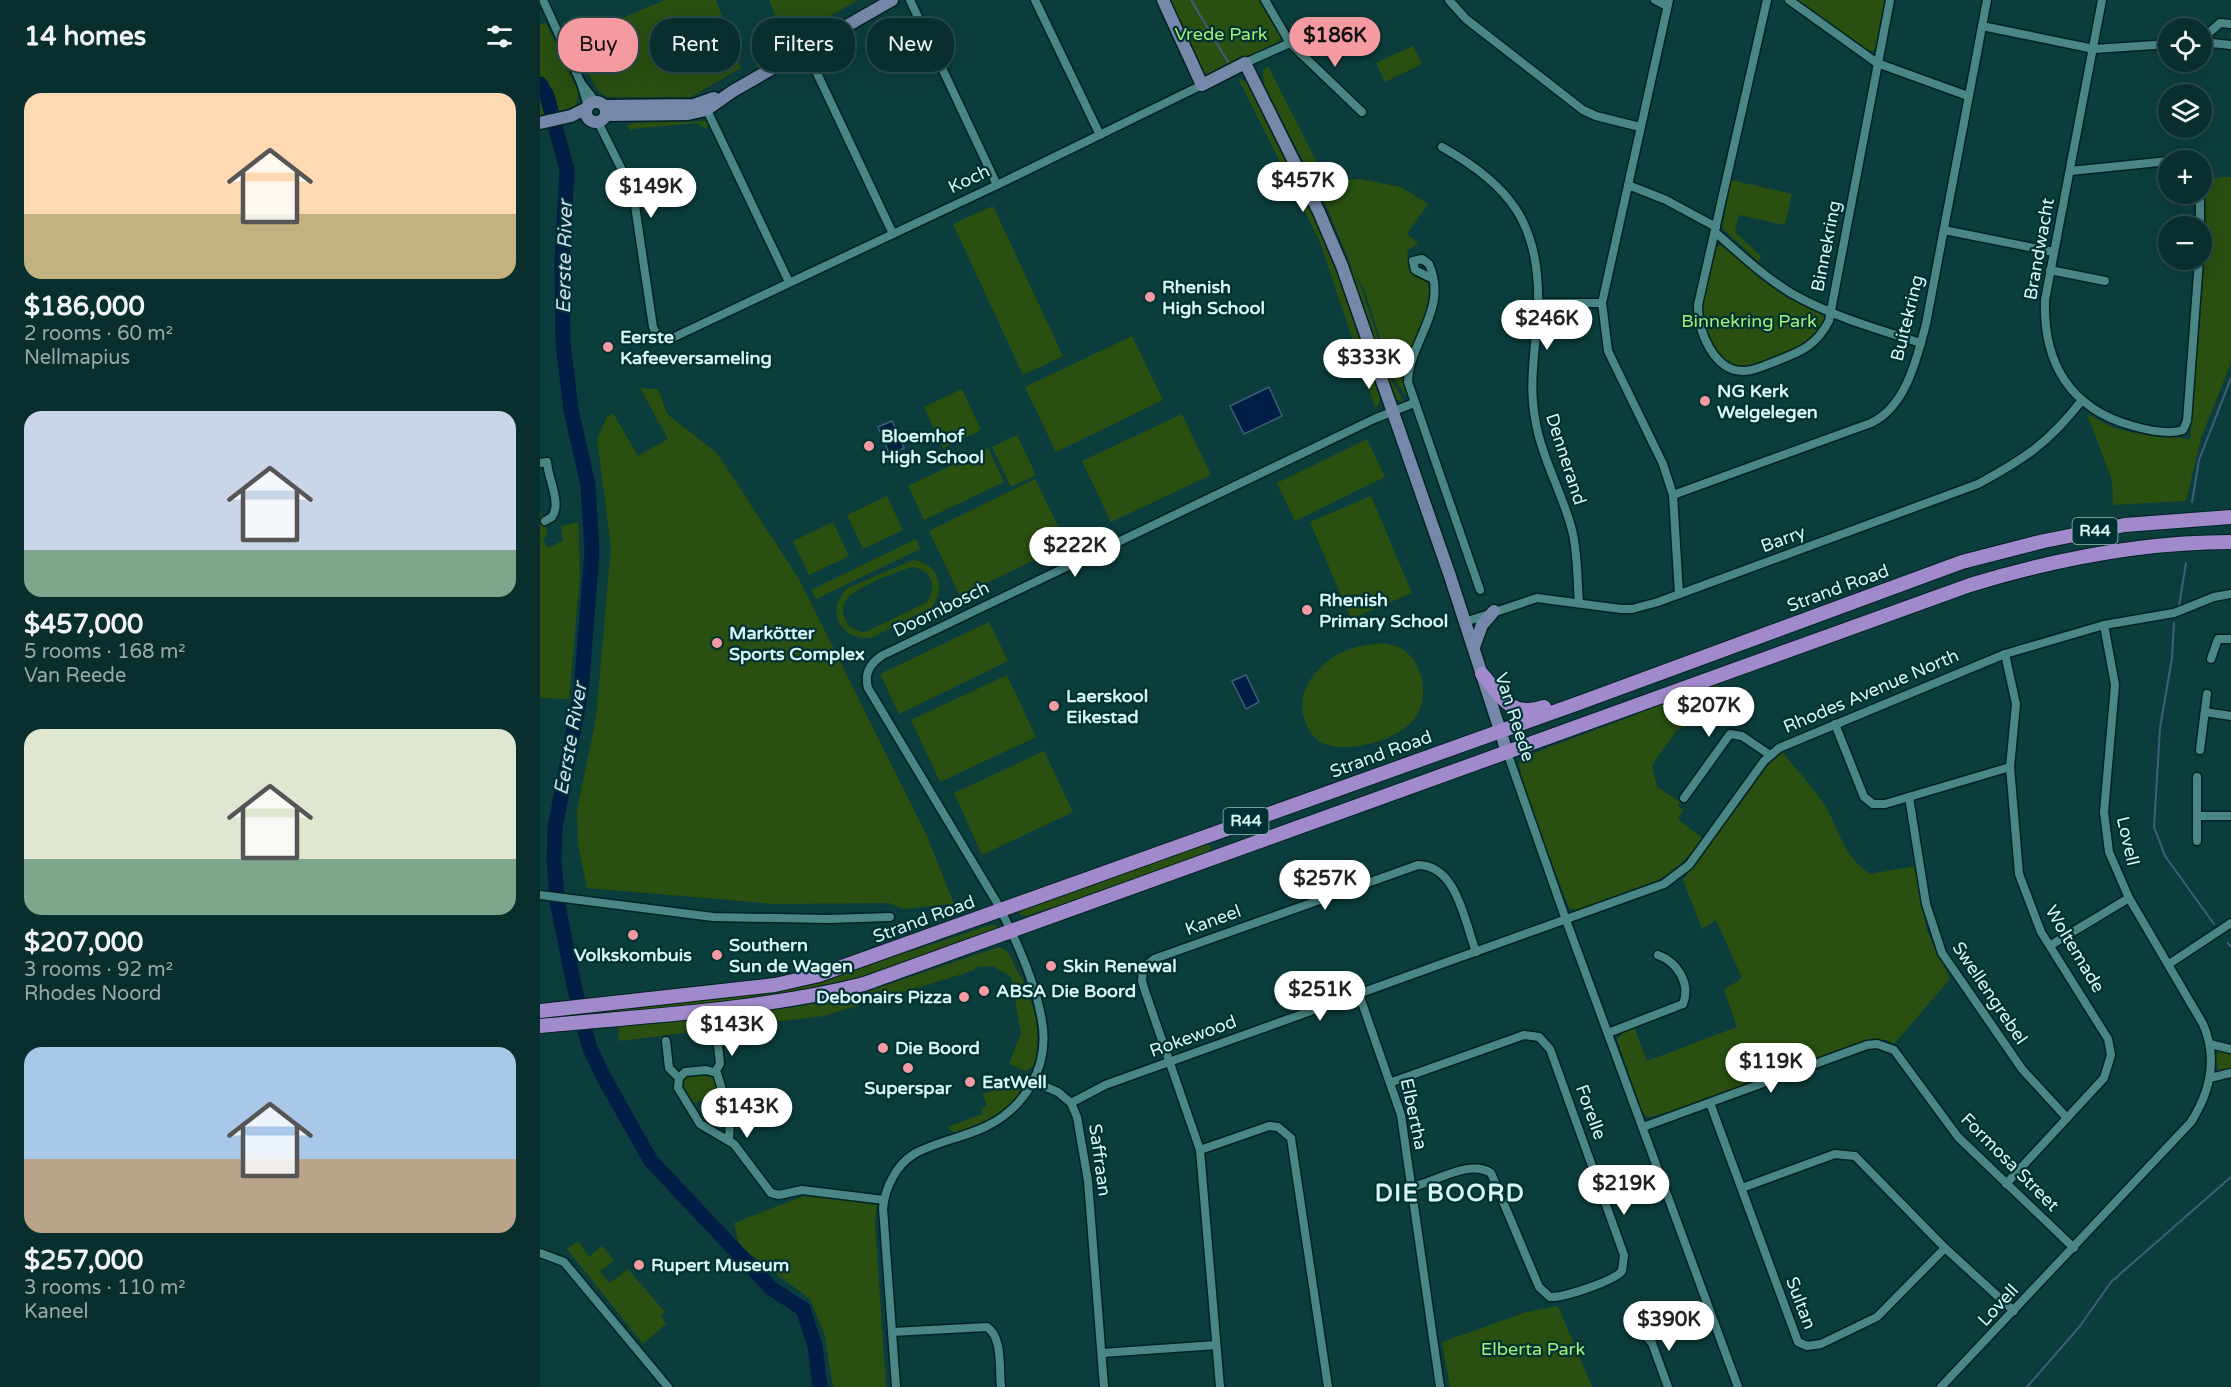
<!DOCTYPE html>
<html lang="en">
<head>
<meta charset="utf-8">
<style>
  body { margin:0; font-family:"Varela Round",sans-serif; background:#173a3a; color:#f1f3f6; height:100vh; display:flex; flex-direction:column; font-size:22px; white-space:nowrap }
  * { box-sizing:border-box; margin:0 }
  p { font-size:20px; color:#99a8aa }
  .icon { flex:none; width:33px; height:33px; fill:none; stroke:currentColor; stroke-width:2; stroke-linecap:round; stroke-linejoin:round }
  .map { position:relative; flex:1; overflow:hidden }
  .drawer { display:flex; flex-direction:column; background:#092e2e; width:540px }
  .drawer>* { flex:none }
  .guide { position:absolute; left:18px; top:18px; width:570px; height:54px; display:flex; gap:12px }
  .tools { position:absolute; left:1618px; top:18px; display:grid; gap:12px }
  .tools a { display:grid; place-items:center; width:54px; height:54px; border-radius:50%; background:#092e2e; box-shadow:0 6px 24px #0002,0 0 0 2px #294a4a; font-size:30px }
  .price { position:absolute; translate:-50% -51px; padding:0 14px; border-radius:21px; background:#fff; color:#222; font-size:20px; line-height:39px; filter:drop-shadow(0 2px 3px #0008) }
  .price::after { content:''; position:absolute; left:50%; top:36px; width:18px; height:14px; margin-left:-9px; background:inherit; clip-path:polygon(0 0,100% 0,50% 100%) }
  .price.selected { background:#f49aa0; color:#111 }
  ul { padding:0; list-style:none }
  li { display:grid; align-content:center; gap:12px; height:318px; padding:0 24px }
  li span { display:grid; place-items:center; height:186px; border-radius:18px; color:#555 }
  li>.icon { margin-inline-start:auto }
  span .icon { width:108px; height:108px; fill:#fffc; stroke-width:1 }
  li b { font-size:26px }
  h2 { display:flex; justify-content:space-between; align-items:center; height:72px; padding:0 24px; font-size:26px }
  .chip { padding:0 21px; border-radius:24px; background:#092e2e; box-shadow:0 6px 24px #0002,0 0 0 2px #294a4a; font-size:21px; line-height:54px }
  .chip.selected { background:#f49aa0; color:#111 }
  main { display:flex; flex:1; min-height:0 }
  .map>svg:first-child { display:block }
  .green { fill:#294f11; fill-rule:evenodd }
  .water { fill:#001d45; stroke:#405e79; stroke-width:1.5 }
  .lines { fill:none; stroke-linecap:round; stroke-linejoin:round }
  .stream { stroke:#405e79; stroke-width:2 }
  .river { stroke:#001d45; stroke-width:15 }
  .street-casing { stroke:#022222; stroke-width:11 }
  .secondary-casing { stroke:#022222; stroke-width:15 }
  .primary-casing { stroke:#022222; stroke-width:16 }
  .street { stroke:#4b8687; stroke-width:8 }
  .secondary { stroke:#7688aa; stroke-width:12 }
  .primary { stroke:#a18acc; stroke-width:14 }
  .poi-dot { fill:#f49aa0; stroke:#003233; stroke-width:2 }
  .labels { text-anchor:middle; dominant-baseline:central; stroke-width:4.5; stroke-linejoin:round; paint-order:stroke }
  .shield { fill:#003233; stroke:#96bab9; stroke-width:1.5 }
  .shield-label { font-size:16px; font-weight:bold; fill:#d6f4f3 }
  .park-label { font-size:18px; fill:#a1f079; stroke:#003233 }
  .street-label { font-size:18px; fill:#d6f4f3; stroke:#003233 }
  .poi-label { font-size:18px; font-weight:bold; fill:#d6f4f3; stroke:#003233; text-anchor:start }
  .water-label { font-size:20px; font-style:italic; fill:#ccdcf1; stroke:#003233 }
  .district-label { font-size:24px; font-weight:bold; letter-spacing:1.5px; fill:#d6f4f3; stroke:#003233 }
</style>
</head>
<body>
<main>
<section class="drawer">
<h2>14 homes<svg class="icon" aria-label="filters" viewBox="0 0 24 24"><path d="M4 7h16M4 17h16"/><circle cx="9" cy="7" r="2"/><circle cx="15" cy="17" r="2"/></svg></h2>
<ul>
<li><span style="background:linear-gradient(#ffd9b3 65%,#c2b280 0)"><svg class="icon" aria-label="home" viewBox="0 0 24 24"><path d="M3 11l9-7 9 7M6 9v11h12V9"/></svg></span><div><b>$186,000</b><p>2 rooms · 60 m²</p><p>Nellmapius</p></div></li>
<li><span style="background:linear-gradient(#c9d6e8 75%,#7fa58c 0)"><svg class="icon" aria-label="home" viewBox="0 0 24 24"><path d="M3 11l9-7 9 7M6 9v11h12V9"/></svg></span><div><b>$457,000</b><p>5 rooms · 168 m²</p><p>Van Reede</p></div></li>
<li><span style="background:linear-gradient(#dfe7d0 70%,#7fa58c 0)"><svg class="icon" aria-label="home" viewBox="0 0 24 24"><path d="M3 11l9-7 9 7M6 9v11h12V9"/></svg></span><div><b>$207,000</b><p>3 rooms · 92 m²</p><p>Rhodes Noord</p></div></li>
<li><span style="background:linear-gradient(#a9c7e8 60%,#b9a48a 0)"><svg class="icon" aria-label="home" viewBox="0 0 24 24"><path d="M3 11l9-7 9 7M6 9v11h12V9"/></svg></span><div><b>$257,000</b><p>3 rooms · 110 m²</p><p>Kaneel</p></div></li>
</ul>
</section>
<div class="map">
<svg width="1691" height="1387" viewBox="0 0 1691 1387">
  <rect width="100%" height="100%" fill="#0c3d3d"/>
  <g class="green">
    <polygon points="125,0 176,0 201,68 151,97 67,97 58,91 30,40"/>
    <polygon points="229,0 318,0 250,39 243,35"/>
    <polygon points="628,0 722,0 742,36 738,43 667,76 658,67"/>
    <polygon points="1256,0 1346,0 1336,49 1326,52"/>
    <polygon points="6,23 39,93 36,106 0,116 0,24"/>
    <polygon points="873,46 882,64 845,82 836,63"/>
    <polygon points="728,66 786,180 821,179 861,187 888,204 867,234 878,243 867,251 871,268 887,280 889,288 887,312 864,372 867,397 853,378 824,289 815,274 784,201 724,86 723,70"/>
    <polygon points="698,78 709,84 791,249 840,399 836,410 780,242"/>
    <polygon points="166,121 168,126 166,129 157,123 92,129 91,131 87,125 95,123"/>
    <polygon points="1680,177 1691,177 1691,363 1661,438 1646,501 1573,505 1572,480 1547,414 1572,427 1594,433 1650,439 1662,295 1665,214 1662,182"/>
    <polygon points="1191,180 1252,194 1245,225 1199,215 1195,232 1221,256 1219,262 1182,228"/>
    <polygon points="777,194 821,287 852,381 864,402 857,400"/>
    <polygon points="453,206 523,356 483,375 413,224"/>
    <path d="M1180,245L1191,251L1235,288L1284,316L1285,320C1267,351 1242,357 1208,367C1180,369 1160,332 1161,307C1162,296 1166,285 1168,275C1170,265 1171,250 1180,245Z"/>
    <polygon points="592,336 623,400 516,452 485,387"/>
    <polygon points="100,388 118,389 127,414 177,453 259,579 387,836 414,904 363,909 349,903 235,904 47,888 38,844 37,810 56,718 71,547 57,439 67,417 73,413 98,456 128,439"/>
    <polygon points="422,389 441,430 403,448 384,407"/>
    <polygon points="642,414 671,475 571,522 542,461"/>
    <polygon points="477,435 496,475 471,487 452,447"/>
    <polygon points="827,439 845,477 755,521 737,483"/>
    <polygon points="448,448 464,482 384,520 368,486"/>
    <polygon points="495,479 527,544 420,596 389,531"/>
    <polygon points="347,496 363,530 323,549 307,515"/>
    <polygon points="831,496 872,593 811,619 770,522"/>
    <polygon points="0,511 8,534 3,539 7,548 23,541 21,526 38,522 40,575 29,699 0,698"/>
    <polygon points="293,522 309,556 269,575 253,541"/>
    <polygon points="376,539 380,549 276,599 271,590"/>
    <path d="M373,560C398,564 407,586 392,607L331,638C300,641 284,609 308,588ZM372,567C392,570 398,586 387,602L328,631L321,632L309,626C303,618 300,608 307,599C314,588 358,571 372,567Z"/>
    <polygon points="449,622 468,661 359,714 340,674"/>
    <path d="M841,643C846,644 854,645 859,647C882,659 890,694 877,715C863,740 807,755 782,743C773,738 767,728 764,718C755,689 780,662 805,651C816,646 829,645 841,643Z"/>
    <polygon points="467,675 496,737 400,782 371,720"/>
    <path d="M1177,684L1185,710L1137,730L1112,765L1117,787L1140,802L1138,806L1143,810L1138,819L1163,838C1127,887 1094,891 1040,911L1029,908L983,787L979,762L983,758L1010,747Z"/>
    <polygon points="504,751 533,812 442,855 414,793"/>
    <path d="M1242,752C1256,769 1272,786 1284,804C1301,831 1301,854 1330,874L1375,866L1387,931L1410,979L1354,1044L1346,1040H1327L1132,1112L1108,1117L1102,1112L1077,1039L1083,1032L1094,1027L1107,1061L1197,1027L1184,990L1202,978L1176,920L1162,929L1143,880L1231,761Z"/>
    <polygon points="667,844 671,848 663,857 486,916 480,915 481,909 658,845"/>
    <polygon points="451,925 456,925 456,929 331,975 247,995 63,1014 62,1009 304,973"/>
    <path d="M459,947C473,952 471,962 478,972C493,996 504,1037 493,1066L486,1071L469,1064L481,1033L471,977L453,966L435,967L434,970L416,976L284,1016L79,1041L78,1025L241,1009L284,1002L325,992Z"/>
    <path d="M1680,1049L1691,1052V1070L1681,1072C1675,1067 1675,1055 1680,1049Z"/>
    <polygon points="174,1074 181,1093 152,1104 142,1084 146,1075"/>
    <path d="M463,1077L480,1089C476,1112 434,1126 415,1133L407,1127L443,1114L441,1108L447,1106L443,1094L458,1089Z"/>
    <polygon points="266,1195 337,1202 335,1222 346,1387 293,1387 285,1336 270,1299 199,1246 194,1223"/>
    <polygon points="38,1241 49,1257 62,1246 74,1260 60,1272 70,1283 88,1269 125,1312 121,1315 126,1324 103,1344 27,1249"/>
    <polygon points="1018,1306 1052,1387 910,1387 902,1342 987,1312"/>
  </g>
  <g class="water">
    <polygon points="729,387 742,416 704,434 690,406"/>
    <polygon points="352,421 364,448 350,455 338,427"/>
    <polygon points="706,675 719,702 706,709 692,681"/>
  </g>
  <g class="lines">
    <g class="stream">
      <polyline points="651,0 688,62"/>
      <polyline points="1652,502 1659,460 1691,378"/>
      <polyline points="1639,606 1646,563"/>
      <polyline points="1634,623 1632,658 1620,728 1614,827 1625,856 1674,924"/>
      <polyline points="1688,943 1691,947"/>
      <polyline points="1487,1387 1540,1326 1571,1282 1691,1177"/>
    </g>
    <polyline class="river" points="0,84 7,96 27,170 22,261 23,343 31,410 48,485 52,552 41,692 15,828 14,861 18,906 35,990 49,1046 63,1076 111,1161 231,1288 263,1309 275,1346 280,1387"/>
    <defs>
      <g id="street">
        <polyline points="3,0 41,83 48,106"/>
        <polyline points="370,0 457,185"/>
        <polyline points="495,0 560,135"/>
        <polyline points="725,0 750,43 822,112"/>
        <polyline points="909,0 926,19 1043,110 1056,116 1100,127"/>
        <polyline points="1115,0 1127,6"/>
        <polyline points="1129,0 1062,303 1068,351 1123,464 1133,495 1139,594"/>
        <path d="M1227,0L1158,305C1157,330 1174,372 1204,371C1216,371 1228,364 1239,360C1263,351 1277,344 1289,321L1350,0"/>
        <polyline points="1249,0 1337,63 1428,96"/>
        <path d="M1562,0L1505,300C1503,363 1530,409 1593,426C1607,430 1629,435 1643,430L1647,421L1659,260"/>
        <polyline points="1442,26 1554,49 1629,44"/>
        <polyline points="1662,39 1680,23 1691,24"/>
        <polyline points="1662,42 1691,45"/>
        <polyline points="266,50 353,234"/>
        <polyline points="761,54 775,43 812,25"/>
        <polyline points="705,63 750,43"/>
        <polyline points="41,83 55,101"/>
        <polyline points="165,106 249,282"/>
        <polyline points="58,122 93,192 113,327 118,337 128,340 457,185 662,85"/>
        <path d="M902,147C970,185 1000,224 998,304C997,342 988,380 995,418C1001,457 1022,492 1032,530C1038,554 1037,579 1039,603"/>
        <polyline points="1530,171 1629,161"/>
        <polyline points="1088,185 1126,200 1176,227"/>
        <polyline points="1660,194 1660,226"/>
        <polyline points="1404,230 1514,252"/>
        <path d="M1175,232C1199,253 1223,276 1251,293C1291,316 1337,329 1381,343"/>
        <polyline points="1510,270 1565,281"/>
        <path d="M893,279L875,270L873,261L882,259L889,264C909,310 869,341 868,382L940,590"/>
        <polyline points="998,303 1062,303"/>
        <path d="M0,463L7,462C8,479 22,503 12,517L5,521"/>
        <path d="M1133,495L1331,423C1366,407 1377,358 1386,324L1447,0"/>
        <path d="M925,622L997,598L1081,609H1092L1118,602L1438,484C1484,459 1509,443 1542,400"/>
        <polyline points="1465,654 1476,704 1470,767 1479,874 1501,932 1568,1039 1571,1055 1564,1078 1466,1184"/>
        <polyline points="1671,659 1678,639 1691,639"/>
        <polyline points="1665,712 1691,716"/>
        <polyline points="1295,724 1324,797 1333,804 1345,804 1470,767"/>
        <polyline points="1660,750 1667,694"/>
        <polyline points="967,752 1026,920 1198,1387"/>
        <polyline points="1369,797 1386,904 1402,953 1482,1069 1527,1118"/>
        <polyline points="1144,798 1190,734 1202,736 1230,755"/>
        <polyline points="1657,816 1691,816"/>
        <polyline points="1657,841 1657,777"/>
        <polyline points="0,895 173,917 289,919 350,917"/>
        <polyline points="1511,945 1589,898"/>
        <polyline points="1629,964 1691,923"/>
        <polyline points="819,994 861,1115 900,1387"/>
        <path d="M1068,1033L1143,1004C1151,983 1137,962 1118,955"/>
        <polyline points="126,1041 129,1068 139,1078"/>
        <polyline points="1670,1044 1691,1049"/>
        <polyline points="175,1072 180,1064 177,1035"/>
        <polyline points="1670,1078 1691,1073"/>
        <polyline points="494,1082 518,1092 531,1103 537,1117 548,1181 564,1387"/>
        <path d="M852,1082L984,1035L999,1037L1010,1049L1084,1255L1082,1271C1074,1281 1023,1298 1010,1297L999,1287L951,1173C929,1159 895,1182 872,1187"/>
        <polyline points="531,1103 565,1085 1124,884 1149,865 1224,761 1239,748 1465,654 1564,625 1634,613 1674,597 1691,594"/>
        <polyline points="1170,1103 1258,1342 1267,1346 1281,1344 1337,1317 1405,1248"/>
        <polyline points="1103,1127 1327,1045 1337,1044 1354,1050 1418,1137 1534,1248"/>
        <polyline points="189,1140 190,1116 177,1073 166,1070 145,1072 139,1078 138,1088 160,1124 194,1144 231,1193 239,1195 262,1190 344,1200"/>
        <polyline points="660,1150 729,1126 738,1127 751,1138 788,1387"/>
        <polyline points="1202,1188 1295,1154 1315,1156 1405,1248 1474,1311"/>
        <polyline points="0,1253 24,1262 128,1387"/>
        <path d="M352,1332L447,1327C463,1337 459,1370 461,1387"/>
        <polyline points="1104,1334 1112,1343 1128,1387"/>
        <polyline points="562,1353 676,1345"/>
        <path d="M356,1387L343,1208C345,1188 356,1165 374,1154C395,1142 421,1138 443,1128C485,1109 510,1067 502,1021C495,980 475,937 456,901L328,688C324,673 330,663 343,655L834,419L874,403"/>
        <path d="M680,1387L660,1150L605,991L602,981L603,968L614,959L878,865C917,865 925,923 936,952"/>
        <path d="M1401,1387L1651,1122C1670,1092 1678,1058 1663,1024L1589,898L1569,852L1564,812L1575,685L1564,625"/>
      </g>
      <g id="secondary">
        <polyline points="623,0 662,85 705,63 779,212 802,266 910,576 967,752"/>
        <circle cx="56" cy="112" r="10"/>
        <polyline points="65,106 154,105 174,98"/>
        <polyline points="66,115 148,114 166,110 193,91 352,0"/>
        <polyline points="0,123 31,116 47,108"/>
        <polyline points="934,647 942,625 954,611"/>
      </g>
      <g id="primary">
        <path d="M942,674C962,697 970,718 1004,707"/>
        <polyline points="0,1011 235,985 279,975 1039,703 1422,562 1504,541 1585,525 1691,517"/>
        <path d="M0,1026C105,1016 222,1010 324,984L1430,585C1515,559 1602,542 1691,542"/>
      </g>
    </defs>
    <use href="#street" class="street-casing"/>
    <use href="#secondary" class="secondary-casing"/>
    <use href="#primary" class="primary-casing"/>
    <use href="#street" class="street"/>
    <use href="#secondary" class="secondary"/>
    <use href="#primary" class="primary"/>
  </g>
  <g class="poi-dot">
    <circle cx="610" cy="297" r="6"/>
    <circle cx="68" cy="347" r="6"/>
    <circle cx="1165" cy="401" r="6"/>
    <circle cx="329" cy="446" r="6"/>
    <circle cx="767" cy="610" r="6"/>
    <circle cx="177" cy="643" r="6"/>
    <circle cx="514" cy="706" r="6"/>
    <circle cx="93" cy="935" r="6"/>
    <circle cx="177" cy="955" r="6"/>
    <circle cx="511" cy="966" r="6"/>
    <circle cx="444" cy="991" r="6"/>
    <circle cx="424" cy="997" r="6"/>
    <circle cx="343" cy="1048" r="6"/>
    <circle cx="368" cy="1068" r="6"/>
    <circle cx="430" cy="1082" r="6"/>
    <circle cx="99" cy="1265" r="6"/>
  </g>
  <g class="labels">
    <g class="shield">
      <rect x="1532.5" y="518" width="45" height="26" rx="4.5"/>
      <rect x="683.5" y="808" width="45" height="26" rx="4.5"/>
    </g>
    <g class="shield-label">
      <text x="1555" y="531">R44</text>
      <text x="706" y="821">R44</text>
    </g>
    <g class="park-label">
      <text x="681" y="34">Vrede Park</text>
      <text x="1209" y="321">Binnekring Park</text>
      <text x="993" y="1349">Elberta Park</text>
    </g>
    <g class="street-label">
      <text transform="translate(429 179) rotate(-25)">Koch</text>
      <text transform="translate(1286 246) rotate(-79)">Binnekring</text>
      <text transform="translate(1499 249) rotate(-80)">Brandwacht</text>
      <text transform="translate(1367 318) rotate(-76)">Buitekring</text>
      <text transform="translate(1026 459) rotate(72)">Dennerand</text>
      <text transform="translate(1243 539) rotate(-20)">Barry</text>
      <text transform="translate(1298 588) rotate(-20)">Strand Road</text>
      <text transform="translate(401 609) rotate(-26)">Doornbosch</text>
      <text transform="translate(1331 691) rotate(-23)">Rhodes Avenue North</text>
      <text transform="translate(975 717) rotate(72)">Van Reede</text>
      <text transform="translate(841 754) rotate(-20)">Strand Road</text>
      <text transform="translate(1588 841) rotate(77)">Lovell</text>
      <text transform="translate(384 919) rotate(-20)">Strand Road</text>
      <text transform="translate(673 920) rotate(-20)">Kaneel</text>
      <text transform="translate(1535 949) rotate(59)">Woltemade</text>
      <text transform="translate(1450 993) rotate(56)">Swellengrebel</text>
      <text transform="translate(653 1036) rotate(-20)">Rokewood</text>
      <text transform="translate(1051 1112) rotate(70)">Forelle</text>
      <text transform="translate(874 1114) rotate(78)">Elbertha</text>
      <text transform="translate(560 1160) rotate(82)">Saffraan</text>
      <text transform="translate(1470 1162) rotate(45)">Formosa Street</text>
      <text transform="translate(1261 1303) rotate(69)">Sultan</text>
      <text transform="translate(1458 1305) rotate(-47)">Lovell</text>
    </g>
    <g class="poi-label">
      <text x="622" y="287">Rhenish<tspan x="622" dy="21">High School</tspan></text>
      <text x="80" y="337">Eerste<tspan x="80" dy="21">Kafeeversameling</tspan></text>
      <text x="1177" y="391">NG Kerk<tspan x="1177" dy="21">Welgelegen</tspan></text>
      <text x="341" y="436">Bloemhof<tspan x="341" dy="21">High School</tspan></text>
      <text x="779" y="600">Rhenish<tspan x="779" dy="21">Primary School</tspan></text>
      <text x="189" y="633">Markötter<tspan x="189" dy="21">Sports Complex</tspan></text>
      <text x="526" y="696">Laerskool<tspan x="526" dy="21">Eikestad</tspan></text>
      <text x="189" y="945">Southern<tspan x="189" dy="21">Sun de Wagen</tspan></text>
      <text x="93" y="955" text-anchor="middle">Volkskombuis</text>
      <text x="523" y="966">Skin Renewal</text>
      <text x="456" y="991">ABSA Die Boord</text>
      <text x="412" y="997" text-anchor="end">Debonairs Pizza</text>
      <text x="355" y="1048">Die Boord</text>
      <text x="442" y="1082">EatWell</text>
      <text x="368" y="1088" text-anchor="middle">Superspar</text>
      <text x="111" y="1265">Rupert Museum</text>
    </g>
    <g class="water-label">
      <text transform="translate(25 257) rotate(-89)">Eerste River</text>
      <text transform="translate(31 739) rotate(-80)">Eerste River</text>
    </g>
    <g class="district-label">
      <text x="910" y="1193">DIE BOORD</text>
    </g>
  </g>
</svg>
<div class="tools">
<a><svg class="icon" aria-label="locate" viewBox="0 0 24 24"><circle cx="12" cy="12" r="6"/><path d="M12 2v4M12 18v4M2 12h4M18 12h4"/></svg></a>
<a><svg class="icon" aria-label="layers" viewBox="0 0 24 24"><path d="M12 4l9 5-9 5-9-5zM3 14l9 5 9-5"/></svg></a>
<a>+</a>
<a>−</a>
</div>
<b class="price selected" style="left:795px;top:68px">$186K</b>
<b class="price" style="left:763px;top:213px">$457K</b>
<b class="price" style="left:111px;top:219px">$149K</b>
<b class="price" style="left:1007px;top:351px">$246K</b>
<b class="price" style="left:829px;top:390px">$333K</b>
<b class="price" style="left:535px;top:578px">$222K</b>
<b class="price" style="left:1169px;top:738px">$207K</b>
<b class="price" style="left:785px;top:911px">$257K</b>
<b class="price" style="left:780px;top:1022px">$251K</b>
<b class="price" style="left:192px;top:1057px">$143K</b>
<b class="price" style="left:1231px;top:1094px">$119K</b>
<b class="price" style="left:207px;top:1139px">$143K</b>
<b class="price" style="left:1084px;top:1216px">$219K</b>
<b class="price" style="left:1129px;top:1352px">$390K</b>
<div class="guide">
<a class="chip selected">Buy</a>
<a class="chip">Rent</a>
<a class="chip">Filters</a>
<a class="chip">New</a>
</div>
</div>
</main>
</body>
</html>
